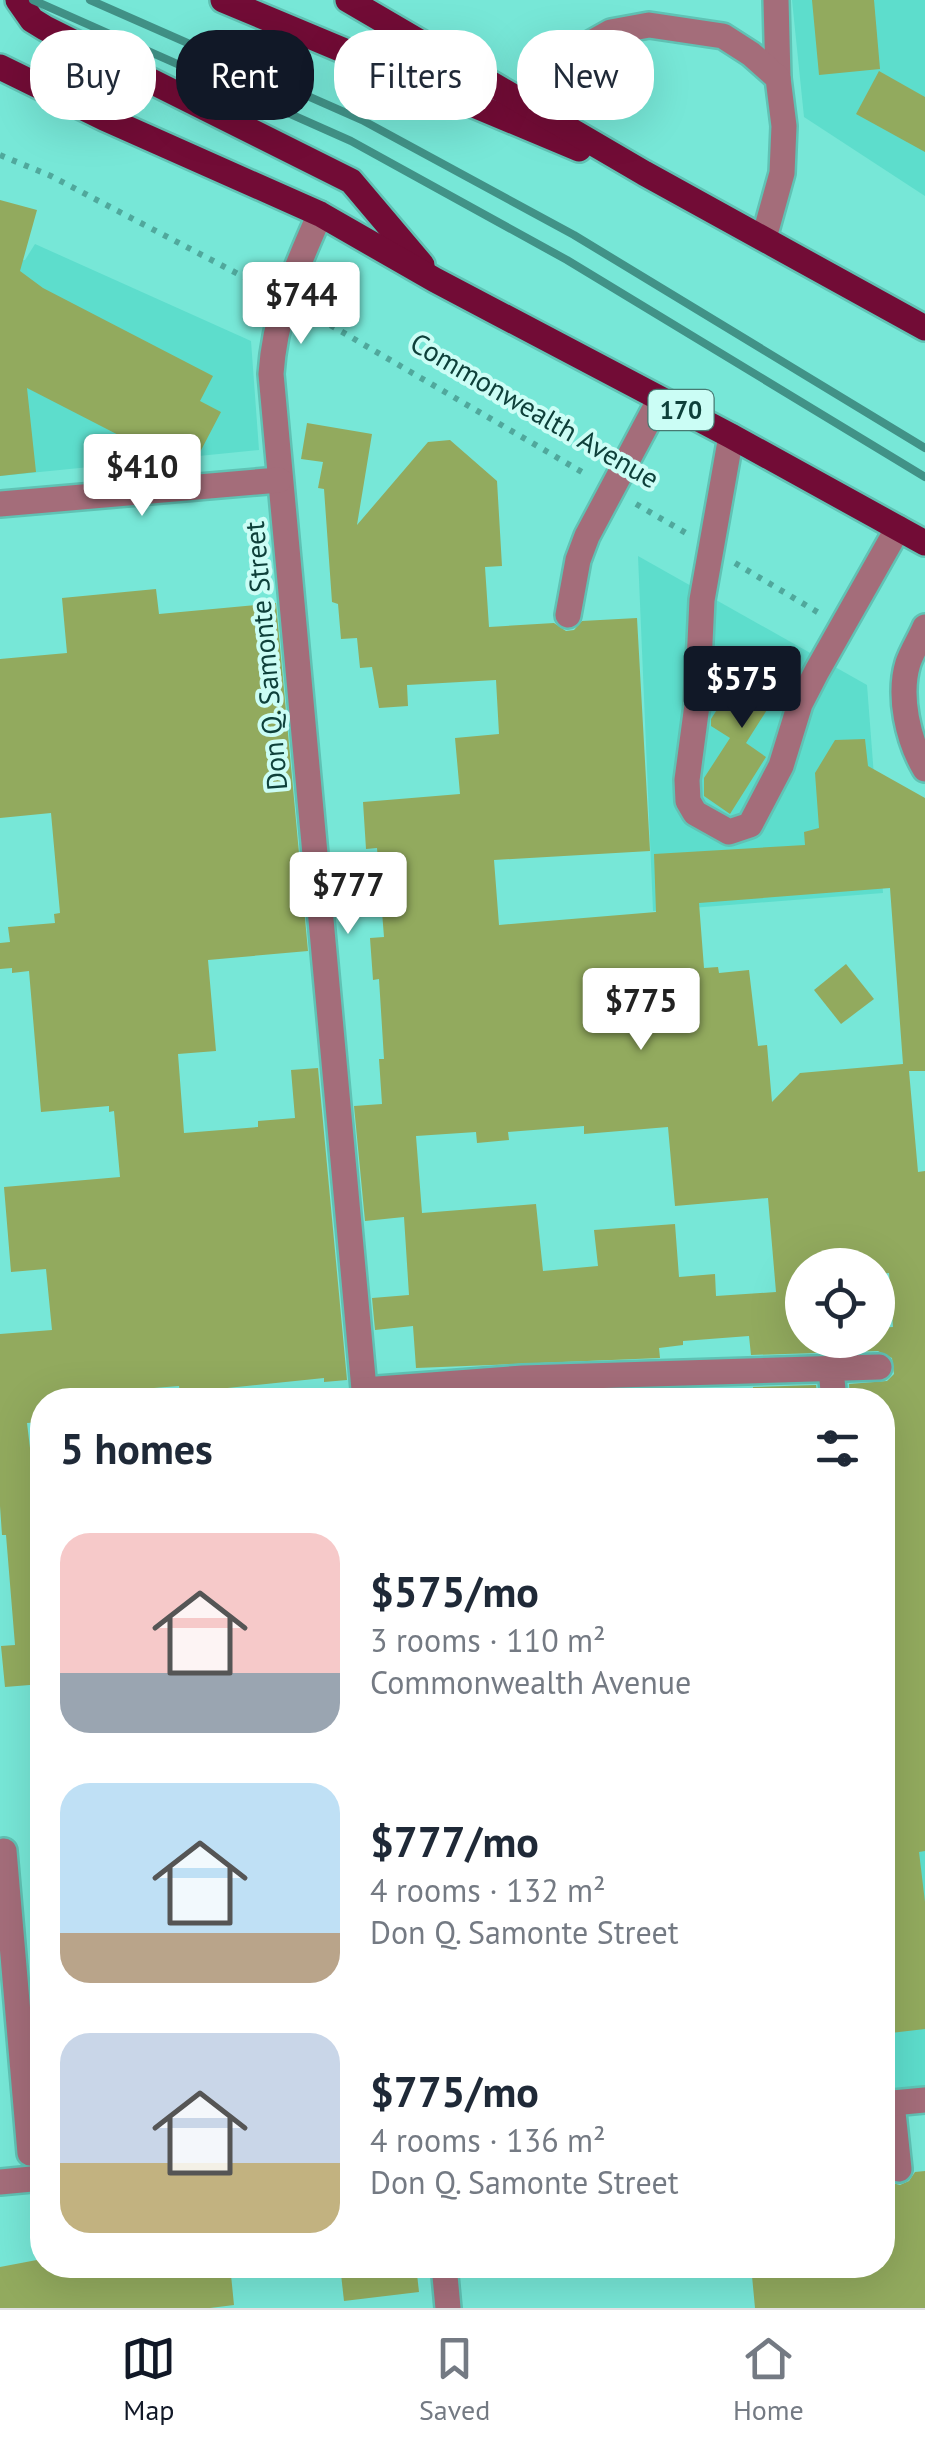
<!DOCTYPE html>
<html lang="en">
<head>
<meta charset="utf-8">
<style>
  body { margin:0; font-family:"PT Sans",sans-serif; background:#f2f2f3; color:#1f2937; height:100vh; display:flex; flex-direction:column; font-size:38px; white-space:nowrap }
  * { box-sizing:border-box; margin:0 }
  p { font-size:32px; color:#747a83 }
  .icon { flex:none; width:55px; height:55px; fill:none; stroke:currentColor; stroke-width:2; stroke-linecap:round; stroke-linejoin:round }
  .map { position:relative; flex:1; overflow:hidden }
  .side { position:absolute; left:30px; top:1388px; width:865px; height:890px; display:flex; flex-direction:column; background:#fff; border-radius:40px; box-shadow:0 10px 40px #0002 }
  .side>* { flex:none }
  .top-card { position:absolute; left:30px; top:30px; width:865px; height:90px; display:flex; gap:20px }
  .controls { position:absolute; left:785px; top:1248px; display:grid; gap:20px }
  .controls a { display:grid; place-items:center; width:110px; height:110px; border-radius:50%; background:#fff; box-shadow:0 10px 40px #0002; font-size:50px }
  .price { position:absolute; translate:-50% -85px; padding:0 22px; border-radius:10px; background:#fff; color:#222; font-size:32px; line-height:65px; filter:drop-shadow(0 2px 5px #0008) }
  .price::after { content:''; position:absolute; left:50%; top:60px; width:30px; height:22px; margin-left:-15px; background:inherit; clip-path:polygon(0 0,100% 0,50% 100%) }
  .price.current { background:#111827; color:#fff }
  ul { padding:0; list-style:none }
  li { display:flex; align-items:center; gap:30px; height:250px; padding:0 30px }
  li span { display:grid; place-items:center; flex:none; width:280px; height:200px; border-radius:30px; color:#555 }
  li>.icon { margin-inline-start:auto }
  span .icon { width:120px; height:120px; fill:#fffc; stroke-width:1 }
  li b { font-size:42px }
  h2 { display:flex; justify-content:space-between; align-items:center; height:120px; padding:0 30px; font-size:42px }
  .chip { padding:0 35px; border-radius:40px; background:#fff; box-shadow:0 10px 40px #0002; font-size:35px; line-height:90px }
  .chip.current { background:#111827; color:#fff }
  .tabs { display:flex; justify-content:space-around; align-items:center; height:140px; border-top:2px solid #e0e1e3; background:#fff; font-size:28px; color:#747a83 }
  .tabs a { display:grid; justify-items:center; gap:5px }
  .tabs .current { color:#111827 }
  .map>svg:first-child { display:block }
  .built { fill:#5dddcc }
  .building { fill:#92aa5e; fill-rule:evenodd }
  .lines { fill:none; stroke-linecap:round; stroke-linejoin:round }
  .minor-casing { stroke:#60c2b4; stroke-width:30 }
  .major-casing { stroke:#60c2b4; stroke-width:30 }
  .path { stroke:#50a89c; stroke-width:6; stroke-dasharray:5 8; stroke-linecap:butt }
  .minor { stroke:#a46d7a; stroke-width:25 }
  .major { stroke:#720c36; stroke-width:25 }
  .rail { stroke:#419287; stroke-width:8 }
  .labels { text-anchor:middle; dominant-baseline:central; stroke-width:8; stroke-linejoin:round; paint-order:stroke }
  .shield { fill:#cbfdf5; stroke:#477972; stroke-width:2.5 }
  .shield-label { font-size:25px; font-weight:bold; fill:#0e403a }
  .street-label { font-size:28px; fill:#0e403a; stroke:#cbfdf5 }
</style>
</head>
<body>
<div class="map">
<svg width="925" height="2308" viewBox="0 0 925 2308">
  <rect width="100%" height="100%" fill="#77e7d7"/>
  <g class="built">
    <polygon points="792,0 925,0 925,196 804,117"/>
    <polygon points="35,244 251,341 259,450 0,476 0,262 25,260"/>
    <polygon points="638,556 867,685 883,893 653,911"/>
    <polygon points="925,1756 925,2088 883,2091 882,1761"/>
  </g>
  <g class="building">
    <polygon points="812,0 874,0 880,69 819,75"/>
    <polygon points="879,71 925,97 925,152 856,114"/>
    <polygon points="0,200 37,210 20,271 43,288 213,376 200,401 221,412 198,456 179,446 171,462 27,388 36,472 0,476"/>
    <path d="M307,423L372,434L357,525L428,442L450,440L497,481L502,566L485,567L489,627L554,623L566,631L574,630L582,621L637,618L650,851L494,860L499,925L656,912L654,854L805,845L804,832L819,828L815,773L835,740L865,739L868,766L925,798V1071H909L918,1172L925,1171V1851L919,1852L925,1902V2029L882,2034V1585H888L882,1517V1400H850L849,1384L887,1381L894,1374L892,1358L878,1351L751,1355L749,1336L683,1341V1345L659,1348L660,1358L416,1368L413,1326L375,1330L372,1298L409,1295L404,1217L365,1221L354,1106L382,1104L379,1059H384L379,979L373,980L370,938L384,937L377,848L366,849L363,802L460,794L455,738L499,734L496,680L407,685L408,706L379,708L372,667L360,668L357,638L341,639L338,604L332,602L324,489L318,488L323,462L301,459ZM890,888L903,1064L800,1073L772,1102L767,1045L758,1046L749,970L719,973L718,967L704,968L699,903ZM584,1126V1134L668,1127L675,1206L768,1198L776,1292L716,1296L715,1274L679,1277L675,1224L594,1230L598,1266L543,1271L536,1204L422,1213L416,1136L476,1132L477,1143L509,1140L508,1132ZM864,1261L865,1265H878V1274L889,1273L893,1327L878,1328V1340H802V1265Z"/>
    <polygon points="156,589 159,614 276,603 308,951 208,960 216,1051 178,1054 184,1133 258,1127 258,1121 295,1118 291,1070 318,1068 347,1380 324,1382 324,1378 180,1393 179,1386 79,1394 79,1400 42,1400 42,1422 27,1423 36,1498 42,1498 42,1684 5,1687 1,1646 15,1645 6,1535 2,1535 0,1506 0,1334 52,1330 46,1269 11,1272 4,1187 120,1177 114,1111 109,1112 109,1106 41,1112 29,971 12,973 12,968 0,969 0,943 10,942 8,927 55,923 54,914 60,913 51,813 0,818 0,659 67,653 62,598"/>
    <polygon points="754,652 789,675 746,743 766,757 730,814 704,796 704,778 730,738 711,726 711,719"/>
    <polygon points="846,964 874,999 841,1024 814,990"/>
    <polygon points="816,1385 818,1400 754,1400 753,1387"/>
    <polygon points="590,1392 591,1400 493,1400 492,1397"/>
    <polygon points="925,2171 925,2308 755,2308 751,2265 882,2265 882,2174 892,2183 900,2185 909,2181 915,2172"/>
    <polygon points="42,2259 42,2265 230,2265 234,2305 210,2308 0,2308 0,2267"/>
    <polygon points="340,2265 416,2265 419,2292 344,2301"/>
  </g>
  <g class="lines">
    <defs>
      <g id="minor">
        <polyline points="776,0 778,78"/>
        <polyline points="527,125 533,108 579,50 611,32 649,25 723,36 751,54 778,78 784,126 782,173 764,238"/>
        <path d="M320,214C296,269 275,313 271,374L365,1400"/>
        <polyline points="731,436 702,600 697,705 687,780 688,801 695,813 729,832 750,825 781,766 800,704 817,671 898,528"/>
        <polyline points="0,504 279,480"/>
        <polyline points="568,615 578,560 587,536 660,399"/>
        <path d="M925,627C920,639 912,651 908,663C898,696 908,740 925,769"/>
        <polyline points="831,1370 834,1400"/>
        <polyline points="364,1390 523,1378 879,1367"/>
        <polyline points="4,1851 30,2153"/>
        <polyline points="892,2103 899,2169"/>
        <polyline points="882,2104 925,2100"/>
        <polyline points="0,2182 42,2178"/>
        <polyline points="444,2265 448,2308"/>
      </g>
      <g id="major">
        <polyline points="18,0 32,20 45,28 351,181 422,265"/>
        <polyline points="223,0 579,149"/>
        <polyline points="348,0 644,173 925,328"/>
        <polyline points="0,67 104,118 320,214 435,280 731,436 925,543"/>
      </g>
    </defs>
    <use href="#minor" class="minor-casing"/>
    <use href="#major" class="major-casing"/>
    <g class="path">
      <polyline points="0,155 51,176 263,287"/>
      <polyline points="308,312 587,475"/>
      <polyline points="636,504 686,533"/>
      <polyline points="735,563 819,613"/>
    </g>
    <use href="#minor" class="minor"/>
    <use href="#major" class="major"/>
    <g class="rail">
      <polyline points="33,0 351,141 567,260 925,477"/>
      <polyline points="90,0 362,120 574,235 925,448"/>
    </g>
  </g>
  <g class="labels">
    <rect class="shield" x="648.5" y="390" width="65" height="40" rx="8"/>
    <g class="shield-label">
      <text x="681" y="410">170</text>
    </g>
    <g class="street-label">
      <text transform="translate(535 410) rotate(30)">Commonwealth Avenue</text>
      <text transform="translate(265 656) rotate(-95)">Don Q. Samonte Street</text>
    </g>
  </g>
</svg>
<div class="controls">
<a><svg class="icon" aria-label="locate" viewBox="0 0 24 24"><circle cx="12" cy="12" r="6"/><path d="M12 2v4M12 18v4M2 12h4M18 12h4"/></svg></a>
</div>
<b class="price" style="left:301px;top:347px">$744</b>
<b class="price" style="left:142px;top:519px">$410</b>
<b class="price current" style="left:742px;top:731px">$575</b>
<b class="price" style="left:348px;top:937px">$777</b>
<b class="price" style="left:641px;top:1053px">$775</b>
<div class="top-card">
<a class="chip">Buy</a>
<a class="chip current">Rent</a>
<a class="chip">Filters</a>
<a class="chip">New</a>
</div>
<section class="side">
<h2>5 homes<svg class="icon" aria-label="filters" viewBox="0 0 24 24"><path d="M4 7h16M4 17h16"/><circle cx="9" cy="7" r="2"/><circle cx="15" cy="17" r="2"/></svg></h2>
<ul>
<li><span style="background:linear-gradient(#f6c9c9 70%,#9aa5b1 0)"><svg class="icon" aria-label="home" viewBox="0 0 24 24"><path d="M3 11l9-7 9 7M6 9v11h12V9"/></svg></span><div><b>$575/mo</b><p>3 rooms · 110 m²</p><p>Commonwealth Avenue</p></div></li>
<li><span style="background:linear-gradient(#bfe0f5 75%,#b9a48a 0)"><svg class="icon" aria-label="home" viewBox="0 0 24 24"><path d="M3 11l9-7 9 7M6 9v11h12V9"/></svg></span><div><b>$777/mo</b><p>4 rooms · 132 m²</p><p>Don Q. Samonte Street</p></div></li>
<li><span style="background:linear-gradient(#c9d6e8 65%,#c2b280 0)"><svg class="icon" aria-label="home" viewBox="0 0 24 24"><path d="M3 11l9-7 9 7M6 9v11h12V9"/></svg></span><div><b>$775/mo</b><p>4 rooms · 136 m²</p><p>Don Q. Samonte Street</p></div></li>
</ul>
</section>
</div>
<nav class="tabs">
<a class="current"><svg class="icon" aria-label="map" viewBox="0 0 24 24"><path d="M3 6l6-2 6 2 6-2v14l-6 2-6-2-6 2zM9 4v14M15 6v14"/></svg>Map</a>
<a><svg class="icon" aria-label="saved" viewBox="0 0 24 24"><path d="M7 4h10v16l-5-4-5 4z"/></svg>Saved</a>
<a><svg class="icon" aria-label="home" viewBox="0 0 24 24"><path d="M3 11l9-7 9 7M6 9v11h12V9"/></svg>Home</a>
</nav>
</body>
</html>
